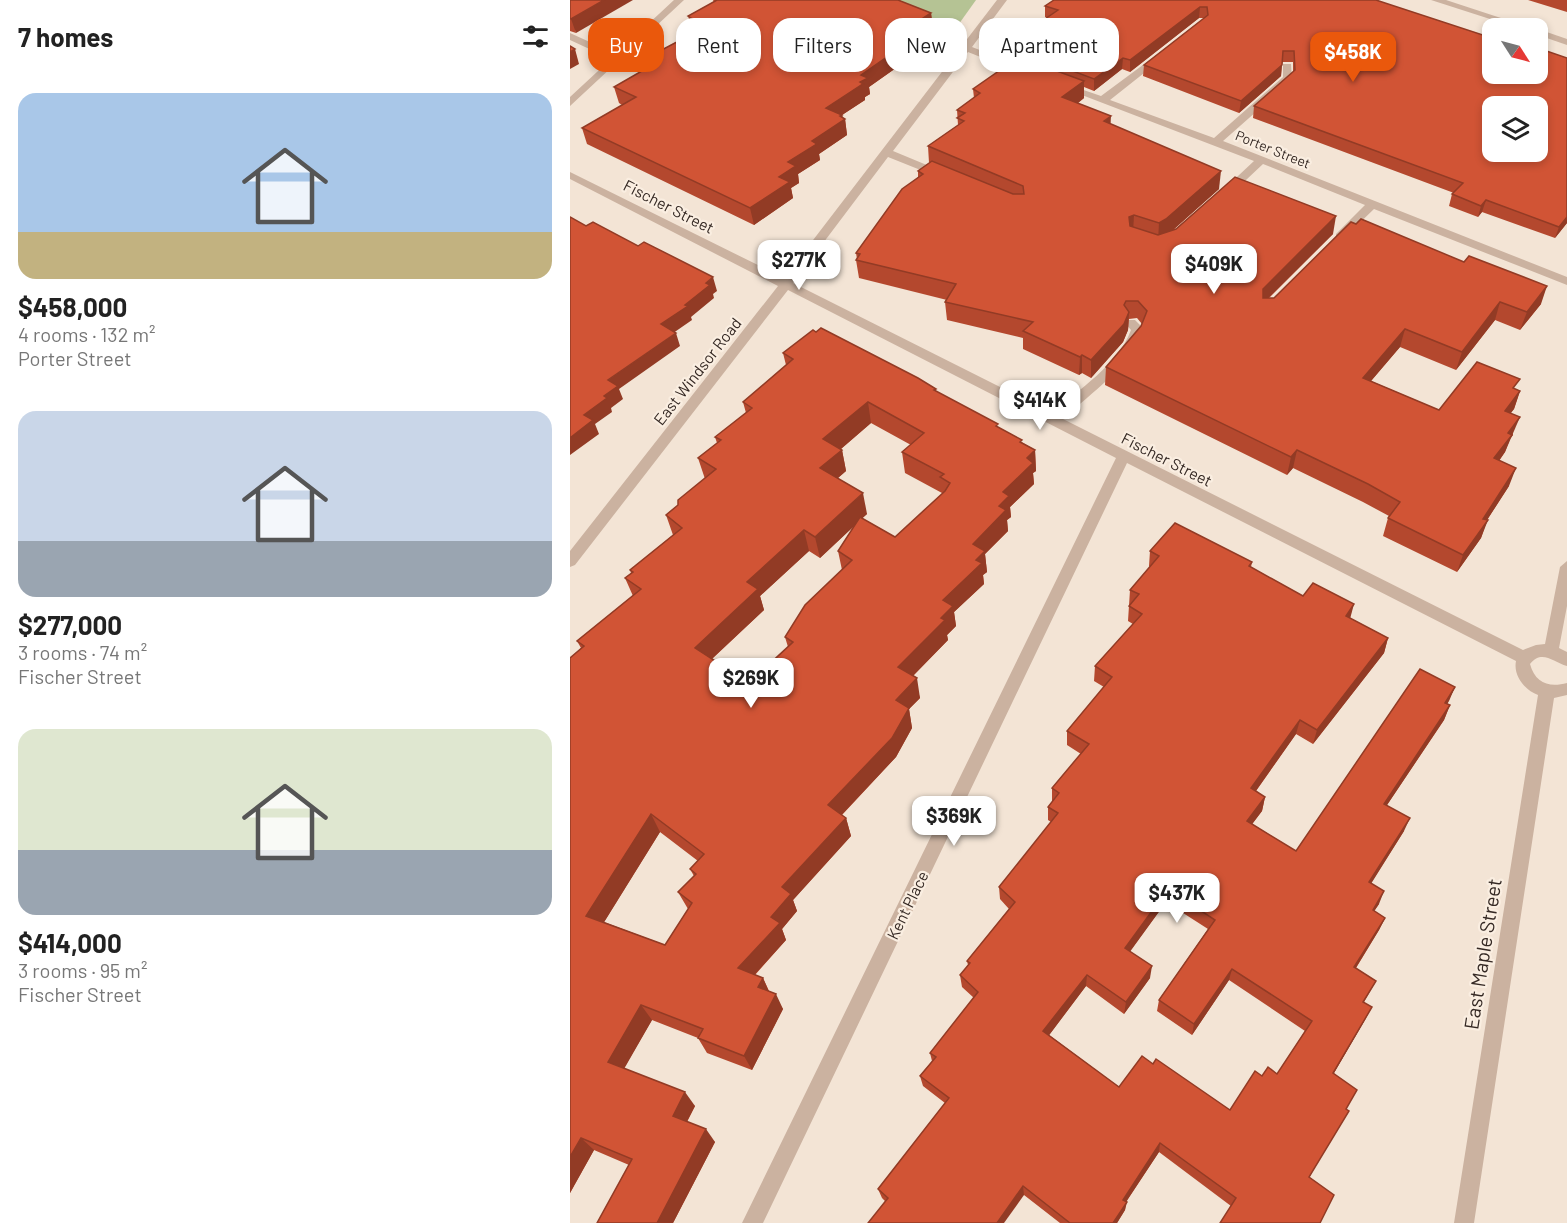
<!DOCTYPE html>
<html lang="en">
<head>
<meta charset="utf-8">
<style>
  body { margin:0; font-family:Barlow,sans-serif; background:#f2f2f2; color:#222; height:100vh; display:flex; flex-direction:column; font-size:22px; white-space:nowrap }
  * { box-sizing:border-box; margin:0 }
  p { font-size:20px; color:#767676 }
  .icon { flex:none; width:33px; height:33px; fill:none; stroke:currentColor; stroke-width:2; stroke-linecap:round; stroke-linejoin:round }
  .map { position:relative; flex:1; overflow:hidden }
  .panel { display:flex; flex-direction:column; background:#fff; width:570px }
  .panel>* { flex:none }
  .banner { position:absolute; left:18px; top:18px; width:570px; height:54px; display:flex; gap:12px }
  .needle { width:39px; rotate:126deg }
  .buttons { position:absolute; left:912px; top:18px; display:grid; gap:12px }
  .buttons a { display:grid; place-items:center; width:66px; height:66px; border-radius:12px; background:#fff; box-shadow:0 3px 9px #0003; font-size:30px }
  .price { position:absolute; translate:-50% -51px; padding:0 14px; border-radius:12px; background:#fff; color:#222; font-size:20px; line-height:39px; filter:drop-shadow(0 2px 3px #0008) }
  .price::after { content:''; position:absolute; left:50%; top:36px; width:18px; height:14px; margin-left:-9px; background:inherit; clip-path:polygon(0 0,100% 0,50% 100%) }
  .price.selected { background:#ea580c; color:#fff }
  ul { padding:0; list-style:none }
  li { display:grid; align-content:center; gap:12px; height:318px; padding:0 18px }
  li span { display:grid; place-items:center; height:186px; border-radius:18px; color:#555 }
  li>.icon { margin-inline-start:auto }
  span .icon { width:108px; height:108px; fill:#fffc; stroke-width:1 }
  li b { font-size:26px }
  h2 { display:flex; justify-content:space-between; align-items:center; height:72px; padding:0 18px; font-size:26px }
  .chip { padding:0 21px; border-radius:18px; background:#fff; box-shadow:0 3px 9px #0003; font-size:21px; line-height:54px }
  .chip.selected { background:#ea580c; color:#fff }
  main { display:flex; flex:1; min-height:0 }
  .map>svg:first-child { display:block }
  .green { fill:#b5c394 }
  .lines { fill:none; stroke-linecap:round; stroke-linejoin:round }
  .minor { fill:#cbb2a0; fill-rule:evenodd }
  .wall { fill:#b4482e; fill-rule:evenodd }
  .shaded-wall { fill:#923b25 }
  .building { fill:#d15435; stroke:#923b25; stroke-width:1.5; fill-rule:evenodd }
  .labels { text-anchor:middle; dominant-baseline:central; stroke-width:4.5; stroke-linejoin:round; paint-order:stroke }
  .far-street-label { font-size:14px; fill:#352924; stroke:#faeee1 }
  .street-label { font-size:16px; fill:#352924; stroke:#faeee1 }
  .near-street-label { font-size:20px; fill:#352924; stroke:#faeee1 }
</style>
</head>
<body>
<main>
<section class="panel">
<h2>7 homes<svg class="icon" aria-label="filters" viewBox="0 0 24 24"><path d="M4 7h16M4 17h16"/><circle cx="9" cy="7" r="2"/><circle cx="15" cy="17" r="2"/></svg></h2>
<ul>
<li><span style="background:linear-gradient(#a9c7e8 75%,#c2b280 0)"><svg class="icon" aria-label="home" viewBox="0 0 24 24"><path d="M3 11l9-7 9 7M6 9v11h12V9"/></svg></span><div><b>$458,000</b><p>4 rooms · 132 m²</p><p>Porter Street</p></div></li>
<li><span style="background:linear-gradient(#c9d6e8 70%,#9aa5b1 0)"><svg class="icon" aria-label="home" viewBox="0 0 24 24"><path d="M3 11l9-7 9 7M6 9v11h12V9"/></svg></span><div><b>$277,000</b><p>3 rooms · 74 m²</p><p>Fischer Street</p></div></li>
<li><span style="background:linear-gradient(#dfe7d0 65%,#9aa5b1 0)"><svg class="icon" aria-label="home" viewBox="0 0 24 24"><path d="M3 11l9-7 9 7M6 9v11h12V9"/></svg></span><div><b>$414,000</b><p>3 rooms · 95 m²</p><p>Fischer Street</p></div></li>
</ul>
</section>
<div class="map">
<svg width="997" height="1223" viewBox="0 0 997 1223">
  <rect width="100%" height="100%" fill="#f3e4d5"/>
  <polygon class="green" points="312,0 406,0 386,28"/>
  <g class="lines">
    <g class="minor">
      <polygon points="104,0 114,0 0,106 0,97 41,59 0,40 0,33 46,54"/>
      <path d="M427,0H437L402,47L461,70V74H453L398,52L323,151L376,173V177H368L318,157L223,283L482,413C509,389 548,365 561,330L555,323L557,320H565L574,329C560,367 522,392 493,419L953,650L966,645L975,644L990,567L997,561V606L989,648L997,652V666C983,662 972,649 960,664C965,683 979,688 997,683V695L984,698L904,1223H884L968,695C955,690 943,676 946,661L557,463L193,1223H172L546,458L218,290L5,565L0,567V551L208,286L0,179V172L214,278Z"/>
      <polygon points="861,0 876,0 961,28 948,28"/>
      <polygon points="968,29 997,39 997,45 968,35"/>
      <polygon points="589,53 594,56 593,58 540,100 644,138 713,77 713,64 721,64 722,80 653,141 997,277 997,285 804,209 774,238 766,238 766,234 795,205 693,164 660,195 652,195 652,191 684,161 491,87 496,84 531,96"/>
    </g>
  </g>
  <g class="wall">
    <polygon points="0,0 6,33 0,31"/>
    <polygon points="143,0 328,0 361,13 363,29 333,48 334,56 332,58 333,63 299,87 300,94 295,97 295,100 272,115 273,118 275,119 277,135 249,154 250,160 228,174 229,183 221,188 223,198 184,225 17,144 12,128 52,105 49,103 44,87 84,64 82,55 115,37 113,26 120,22 118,16 144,2"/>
    <polygon points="806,0 922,74 997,58 997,223 985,238 912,212 908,217 879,206 882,194 884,193 683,118 684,106 723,72 723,62 712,62 711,76 669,113 573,76 574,65 634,18 629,18 560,72 552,69 524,91 514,87 514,98 508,103 540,124 649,189 602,231 763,234 699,298 704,298 781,222 971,304 950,330 925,320 886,370 830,347 801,381 869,410 946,389 950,391 944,409 940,413 943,435 940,439 935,452 929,461 939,486 917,520 911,538 887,572 813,536 818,518 819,516 793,502 723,468 717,475 535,385 536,367 571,326 572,324 567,318 559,319 558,330 553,342 521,378 512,373 509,375 453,349 453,338 377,320 375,302 377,300 289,278 286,260 287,259 286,253 348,177 348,171 359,163 358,146 388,125 387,110 404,98 403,89 460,61 460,55 467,51 453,46 453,34 477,17 475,17 475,6"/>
    <polygon points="958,0 997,0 997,12"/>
    <path d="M213,353L366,389V392L465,450L466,471L463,473L464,484L440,507L441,517L437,520L438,531L415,554L417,572L413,575L414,584L384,612L386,626L377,635L378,640L343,676L350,698L339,709L342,728L326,757L272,815L276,818L281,836L223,900L227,911L212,929L216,940L185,975L193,978L199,991L213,1009L182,1070L137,1053L128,1038L82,1020L54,1068L125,1106L117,1122L145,1142L103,1223H27L59,1165L24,1150L0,1193V658L11,648L7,641L63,596L55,578L61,573L60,570L103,535L96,515L108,505L135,479L128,458L147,443L145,437L176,413L173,402L216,365ZM301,423L341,445L332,452L335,473L372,493V494L325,537L292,518L297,514L268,478L276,471L272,450L271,449ZM284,526L268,551L272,570L215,637L218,647L179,683L142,659L194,610L190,596L239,551L250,558ZM90,832L128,861L120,869L124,876L108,892L118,909L95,945L34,922Z"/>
    <path d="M580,551L682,562L681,567L733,596L780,618L818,638L814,653L743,744L726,734L686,791L695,797L692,811L682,824L726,851L885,687L877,704L880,705L874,720L817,805L834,831L801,883L809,904L804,911L815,918L809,930L786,968L806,981L794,1002L796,1018L764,1073L776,1110L739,1178L749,1223L661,1206L589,1152L556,1202L555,1210L547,1223H490L454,1195L315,1201L312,1198L308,1189L375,1103L353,1086L350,1076L362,1061L360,1053L404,998L392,987L390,975L398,965L397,961L439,909L430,899L429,887L481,822L478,820V807L482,802V788L511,754L497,745V731L534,687L524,681L525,666L563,624L558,621L560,590L580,567L579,566ZM596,902L638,929L589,1000L587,1011L622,1035L659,980L735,1031L707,1074L692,1076L660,1110L583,1064L549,1087L479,1035L516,986L554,1014L580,978L560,951Z"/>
  </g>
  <g class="shaded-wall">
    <polygon points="34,0 63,0 6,33 1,19"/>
    <polygon points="630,7 629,18 560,72 560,60"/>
    <polygon points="361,13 363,29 333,48 334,56 332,58 333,63 299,87 300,94 295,97 295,100 272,115 273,120 275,119 277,135 249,154 250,160 228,174 229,183 221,188 223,198 184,225 180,208 209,177 218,162 242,141 256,108 291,75 324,37"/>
    <polygon points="5,49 9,64 0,69 0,52"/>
    <polygon points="553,58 552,69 524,91 524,79"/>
    <polygon points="712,65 711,76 669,113 671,101"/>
    <polygon points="514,81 514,98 493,115 492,97"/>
    <polygon points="541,116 540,134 534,121"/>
    <polygon points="651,171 649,189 595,237 588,241 589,223"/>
    <polygon points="916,200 912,212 908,217 911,206"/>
    <polygon points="564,215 563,233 558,235 559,217"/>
    <polygon points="766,216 763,234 690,306 693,289"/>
    <polygon points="997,217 997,223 985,238 989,227"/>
    <polygon points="143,277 147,291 143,294 144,298 121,317 122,320 96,338 91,324 115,305 136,283"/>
    <polygon points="977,286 971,304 950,330 957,312"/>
    <polygon points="930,302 925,320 886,370 892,352"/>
    <polygon points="559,312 558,330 553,342 521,378 521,360"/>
    <polygon points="835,329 830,347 789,395 793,378"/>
    <polygon points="106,333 110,346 49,389 53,399 41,408 42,412 25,424 29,434 0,455 0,438 14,415 34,396 38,380"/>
    <polygon points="512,355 512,373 509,375 510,357"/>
    <polygon points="950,391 944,409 929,429 935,411"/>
    <polygon points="298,402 301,423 258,460 253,439"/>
    <polygon points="950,417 935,452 918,476 924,458 938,433"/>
    <polygon points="272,450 276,471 255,489 250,468"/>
    <polygon points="465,450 466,471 463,473 464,484 440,507 441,517 437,520 438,531 415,554 417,572 413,575 414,584 384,612 386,626 377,635 378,640 332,687 328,667 373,600 403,544 429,506 433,492 457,458"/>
    <polygon points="727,450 723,468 717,475 721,457"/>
    <polygon points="946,468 939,486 908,534 918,520 911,538 887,572 893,555 913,519"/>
    <polygon points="293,493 297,514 250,558 245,537"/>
    <polygon points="234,530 239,551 190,596 194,610 132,668 125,648 177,582"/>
    <polygon points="784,604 780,619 776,616"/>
    <polygon points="818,638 814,653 743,744 747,730"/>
    <polygon points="347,678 350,698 339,709 342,728 326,757 263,824 258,805 326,700"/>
    <polygon points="885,687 879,701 869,717 875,703"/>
    <polygon points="880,705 874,720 809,817 814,804"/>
    <polygon points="730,720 726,734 678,802 681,788"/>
    <polygon points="695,797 692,811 674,835 677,821"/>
    <polygon points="81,814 90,832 28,932 16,916"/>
    <polygon points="276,818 281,836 223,900 227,911 212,929 216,940 176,984 168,968 201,917 212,887"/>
    <polygon points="840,818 834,831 794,895 799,882"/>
    <polygon points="598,889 596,902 554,960 555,948"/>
    <polygon points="814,891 809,904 797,922 803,910"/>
    <polygon points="815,918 809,930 779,979 784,967"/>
    <polygon points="582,966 580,978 554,1014 556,1002"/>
    <polygon points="662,969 659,980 622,1035 624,1024"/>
    <polygon points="517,975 516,986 474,1042 473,1031"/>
    <polygon points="193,978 200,994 188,987"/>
    <polygon points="206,994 213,1009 182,1070 174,1056"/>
    <polygon points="71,1005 82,1020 50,1076 38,1062"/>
    <polygon points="802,1007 796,1018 758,1083 763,1073"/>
    <polygon points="115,1092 125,1106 113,1129 103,1116"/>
    <polygon points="136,1129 145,1142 103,1223 87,1223"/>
    <polygon points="11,1138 24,1150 0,1193 0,1157"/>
    <polygon points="590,1143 589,1152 552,1208 553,1200"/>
    <polygon points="453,1186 454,1195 434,1223 427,1223"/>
    <polygon points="557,1202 555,1210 547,1223 543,1223"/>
  </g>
  <g class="building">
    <polygon points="0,0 34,0 1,19 0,18"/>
    <polygon points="147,0 328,0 361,13 324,37 332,40 328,45 331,47 291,75 298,78 290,82 293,84 256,108 272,115 270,116 275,119 242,141 247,144 218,162 226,166 209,177 220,182 180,208 12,128 66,97 44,87 91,60 82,55 126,32 113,26 124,20 118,16"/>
    <path d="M484,0H806L922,38V74H968V48L997,58V217L989,227L916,200L911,206L882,194L893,183L684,106L725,70L724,51H713L712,65L671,101L574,65L638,15L637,7H630L560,60L553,58L524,79L460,55L477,44L453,34L488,10L475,6ZM922,106H968V152H922Z"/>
    <polygon points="0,46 5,49 0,52"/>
    <polygon points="449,57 514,81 492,97 541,116 534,121 651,171 596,219 589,223 564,215 559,217 560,226 588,235 606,229 665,177 766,216 693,289 693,298 704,298 781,222 786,224 791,219 894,262 899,256 977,286 957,312 930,302 892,352 835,329 793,378 869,410 907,362 950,379 943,388 950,391 935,411 950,417 938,433 942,435 924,458 946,468 913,519 918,520 893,555 818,518 830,502 798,484 727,450 721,457 536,367 571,326 577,311 568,301 556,301 554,305 559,312 554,324 521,360 512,355 510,357 453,331 463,322 375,302 386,284 286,260 290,254 286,253 332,189 353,174 348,171 362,161 443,194 454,194 453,186 358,146 394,121 387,118 395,113 387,110 410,93 403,89"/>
    <polygon points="0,217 16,226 23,222 68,246 74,242 143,277 136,283 140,285 115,305 118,306 91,324 106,333 38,380 48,386 34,396 37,398 14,415 23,420 0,438"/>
    <path d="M251,328L348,378L366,389L364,390L428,424L426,426L452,440L450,442L465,450L457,458L463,463L433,492L439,496L429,506L436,510L403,544L415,551L406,560L412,563L373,600L383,606L371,618L375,620L328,667L347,678L326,700L339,708L322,738L258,805L276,818L212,887L221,894L201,917L210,923L168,968L193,978L188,987L206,994L174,1056L128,1038L133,1029L71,1005L38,1062L115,1092L103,1116L136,1129L87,1223H27L62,1159L11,1138L0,1157V658L14,646L7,641L71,589L55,578L63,572L60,570L112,528L96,515L108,505V500L146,469L128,458L151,440L145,437L182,408L173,402L223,359L213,353L243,330L246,332ZM298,402L354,433L332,452L374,474L370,477L380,483L375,491L325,537L290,517L268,551L282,560L235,605L215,637L223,642L179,683L125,648L188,589L177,582L234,530L245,537L293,493L250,468L272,450L253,439ZM81,814L134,854L120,869L126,874L108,892L122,903L95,945L16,916Z"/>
    <path d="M605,523L682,562L679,566L733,596L743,583L784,604L776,616L818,638L747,730L730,720L681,788L695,797L677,821L726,851L850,669L885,687L875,703L880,705L814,804L840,818L799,882L814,891L803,910L815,918L784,967L806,981L793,1002L802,1007L763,1073L787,1090L776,1109L779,1111L739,1177L764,1195L750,1223H650L666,1198L590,1143L553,1200L557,1202L543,1223H500L453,1186L427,1223H298L318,1198L308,1189L379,1098L350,1076L366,1057L360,1053L408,992L390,975L400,963L397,961L445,902L429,887L488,813L478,807L489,793L482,788L519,744L497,731L542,677L525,666L572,614L559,606L569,594L560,590L589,556L580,551ZM598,889L645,920L589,1000L624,1024L662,969L742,1021L707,1074L698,1067L692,1076L685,1071L660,1110L586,1059L583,1064L572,1056L549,1087L473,1031L517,975L556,1002L582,966L555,948Z"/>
  </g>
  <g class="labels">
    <g class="far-street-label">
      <text transform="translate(703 149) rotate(22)">Porter Street</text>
    </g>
    <g class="street-label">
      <text transform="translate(99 206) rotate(27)">Fischer Street</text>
      <text transform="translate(127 371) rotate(-52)">East Windsor Road</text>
      <text transform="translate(597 459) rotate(27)">Fischer Street</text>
      <text transform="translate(337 905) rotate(-64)">Kent Place</text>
    </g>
    <g class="near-street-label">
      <text transform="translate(912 954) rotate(-81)">East Maple Street</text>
    </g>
  </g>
</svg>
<div class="buttons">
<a><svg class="needle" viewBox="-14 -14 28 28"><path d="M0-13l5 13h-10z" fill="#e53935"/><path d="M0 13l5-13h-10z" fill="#767676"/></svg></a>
<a><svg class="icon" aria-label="layers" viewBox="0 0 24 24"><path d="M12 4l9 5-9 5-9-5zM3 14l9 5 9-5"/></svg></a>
</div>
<b class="price selected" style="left:783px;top:83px">$458K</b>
<b class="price" style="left:229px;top:291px">$277K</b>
<b class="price" style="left:644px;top:295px">$409K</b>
<b class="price" style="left:470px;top:431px">$414K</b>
<b class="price" style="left:181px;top:709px">$269K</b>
<b class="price" style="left:384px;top:847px">$369K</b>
<b class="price" style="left:607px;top:924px">$437K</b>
<div class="banner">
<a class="chip selected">Buy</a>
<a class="chip">Rent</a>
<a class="chip">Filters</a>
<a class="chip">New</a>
<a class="chip">Apartment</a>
</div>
</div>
</main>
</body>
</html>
